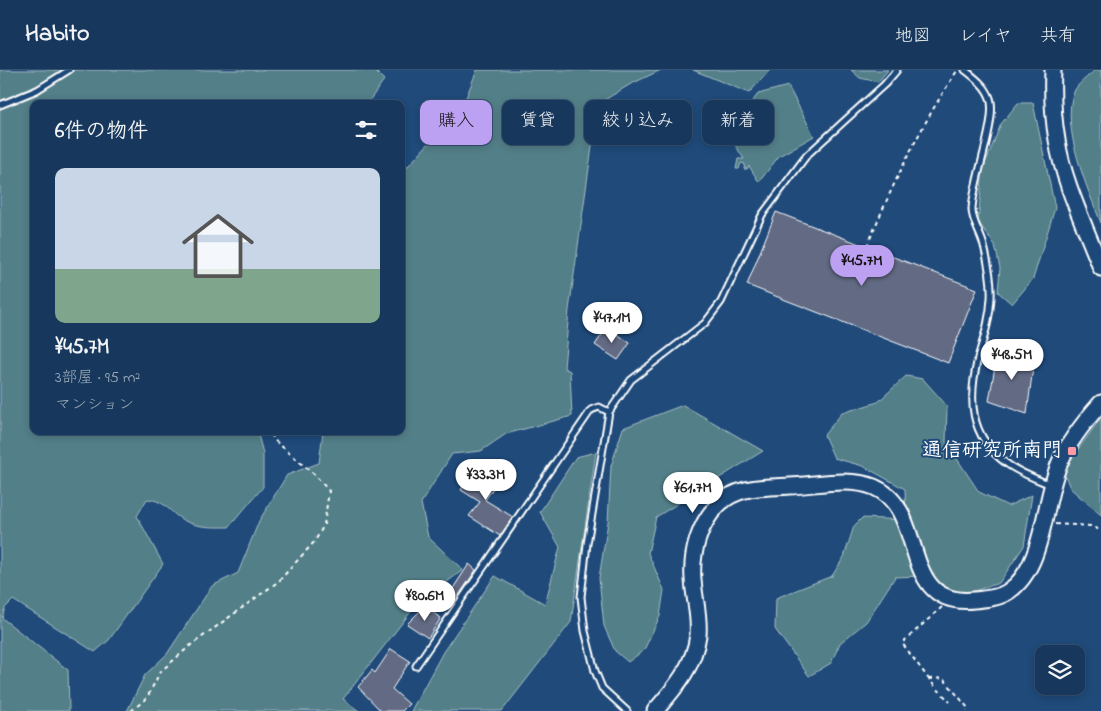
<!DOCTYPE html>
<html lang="ja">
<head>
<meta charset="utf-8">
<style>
  body { margin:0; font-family:"Indie Flower","Klee One",sans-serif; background:#244365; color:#f1f3f6; height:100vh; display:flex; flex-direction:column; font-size:19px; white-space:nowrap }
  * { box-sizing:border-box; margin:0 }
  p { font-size:16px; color:#9eacbb }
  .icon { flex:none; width:28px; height:28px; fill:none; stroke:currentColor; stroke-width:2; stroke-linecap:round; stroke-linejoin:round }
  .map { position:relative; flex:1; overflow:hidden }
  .panel { position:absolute; left:30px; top:30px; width:375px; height:335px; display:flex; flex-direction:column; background:#17385c; border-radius:10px; box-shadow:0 2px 8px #0003,0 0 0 1px #365272 }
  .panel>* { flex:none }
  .banner { position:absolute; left:420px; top:30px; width:475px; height:45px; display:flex; gap:10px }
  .tools { position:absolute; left:1035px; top:575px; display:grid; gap:10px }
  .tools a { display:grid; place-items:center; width:50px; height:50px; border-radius:10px; background:#17385c; box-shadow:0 2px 8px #0003,0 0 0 1px #365272; font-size:25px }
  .price { position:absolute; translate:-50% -42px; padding:0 11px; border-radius:18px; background:#fff; color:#222; font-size:16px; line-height:32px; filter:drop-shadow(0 1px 2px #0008) }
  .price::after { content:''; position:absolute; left:50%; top:30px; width:15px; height:11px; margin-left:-8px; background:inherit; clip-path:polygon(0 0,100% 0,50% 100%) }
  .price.active { background:#bca0f2; color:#111 }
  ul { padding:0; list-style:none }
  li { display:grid; align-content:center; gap:10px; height:265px; padding:0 25px }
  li+li { border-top:1px solid #365272 }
  li span { display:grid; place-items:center; height:155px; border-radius:10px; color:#555 }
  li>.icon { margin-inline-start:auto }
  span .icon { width:90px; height:90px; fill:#fffc; stroke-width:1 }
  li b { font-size:21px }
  h2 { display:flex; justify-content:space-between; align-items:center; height:60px; padding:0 25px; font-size:21px }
  .pill { padding:0 18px; border-radius:10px; background:#17385c; box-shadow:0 2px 8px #0003,0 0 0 1px #365272; font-size:18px; line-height:45px }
  .pill.active { background:#bca0f2; color:#111 }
  header { display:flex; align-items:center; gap:30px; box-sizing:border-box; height:70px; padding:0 25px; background:#17385c; border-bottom:1px solid #365272 }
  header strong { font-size:24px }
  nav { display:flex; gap:28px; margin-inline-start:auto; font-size:18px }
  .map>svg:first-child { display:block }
  .green { fill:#527f88; stroke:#a8bfc4 }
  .building { fill:#626b84; stroke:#fff }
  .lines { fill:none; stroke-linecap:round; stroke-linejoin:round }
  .lane-casing { stroke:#fff; stroke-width:9 }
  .secondary-casing { stroke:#fff; stroke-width:19 }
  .path { stroke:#fff; stroke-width:2; stroke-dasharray:4 4; stroke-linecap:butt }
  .lane { stroke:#1f4a7a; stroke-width:5 }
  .secondary { stroke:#1f4a7a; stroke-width:15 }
  .poi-dot { fill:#ff9aa2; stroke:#1f4a7a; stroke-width:2 }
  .labels { text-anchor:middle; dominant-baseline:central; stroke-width:4; stroke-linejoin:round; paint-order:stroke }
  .poi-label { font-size:20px; font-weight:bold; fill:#fff; stroke:#1f4a7a; text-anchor:end }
</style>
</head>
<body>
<header>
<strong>Habito</strong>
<nav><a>地図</a><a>レイヤ</a><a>共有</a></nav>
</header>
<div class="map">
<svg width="1101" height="641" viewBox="0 0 1101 641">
  <rect width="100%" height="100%" fill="#1f4a7a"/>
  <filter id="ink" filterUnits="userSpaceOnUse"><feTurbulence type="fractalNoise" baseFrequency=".02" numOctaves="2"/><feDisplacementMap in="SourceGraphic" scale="10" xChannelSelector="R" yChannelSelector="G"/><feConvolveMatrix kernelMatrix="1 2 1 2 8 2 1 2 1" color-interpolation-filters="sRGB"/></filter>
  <g filter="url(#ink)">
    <g class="green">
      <path d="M0,0H374L384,10L367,34H34V361H257L263,383V417L229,457C213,457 198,458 183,450C167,441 167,431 147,429L137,446L163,494L109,570L95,582L13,530L5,538L2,548L68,600L69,641H0Z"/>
      <polygon points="477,0 661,0 629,15 598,34 569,240 564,298 570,301 572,346 506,364 481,381 452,384 421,433 428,467 463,500 416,535 343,629 359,641 127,641 145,605 167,584 212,516 238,503 259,451 287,405 319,393 323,361 401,361 401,104 463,35"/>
      <polygon points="693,0 770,0 749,23"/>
      <polygon points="851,0 888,0 878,12 860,8"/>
      <path d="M1095,0H1101V153C1088,120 1060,56 1074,22C1077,14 1089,6 1095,0Z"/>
      <polygon points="788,16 814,66 779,86 759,112 749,96 747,99 744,99 745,94 741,93 739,99 736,99 738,89 744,89 728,64 758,24"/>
      <polygon points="1018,33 1033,33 1055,138 1033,209 1012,234 998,222 1000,198 995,176 978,151 983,99 1001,54"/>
      <polygon points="906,306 923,309 947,336 946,372 979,422 1008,436 1032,425 1024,476 999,513 968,523 939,519 923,506 895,507 866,552 840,573 831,593 809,606 775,559 776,528 832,506 844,487 854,456 862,448 906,450 905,419 863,396 834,388 824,365 842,343 878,332"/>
      <polygon points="683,335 763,381 656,447 648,483 664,520 660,546 644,580 628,592 615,581 604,556 599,508 608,452 611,396 623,358"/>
      <polygon points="1101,348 1101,445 1070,418 1063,400"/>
      <polygon points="596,382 571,552 502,641 411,641 443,582 495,506 545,534 560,477 540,442 576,387"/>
    </g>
    <g class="building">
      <polygon points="776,142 977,219 948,293 747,215"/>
      <polygon points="607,257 630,273 618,290 595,275"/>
      <polygon points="998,279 1034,289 1027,344 989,331"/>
      <polygon points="485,398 500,408 485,430 513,447 500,466 469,446 480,432 461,420 471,402"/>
      <polygon points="469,494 476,500 451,537 444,532"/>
      <polygon points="424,537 441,548 428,568 407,554"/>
      <polygon points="391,579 410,591 392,619 409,634 402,641 381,641 358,617 372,600 375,603"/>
    </g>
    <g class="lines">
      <defs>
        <g id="lane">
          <path d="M965,0C975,8 986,16 990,28C998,48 972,114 972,140C972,151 981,164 984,176C988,192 992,212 991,228C990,249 984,267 978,288C968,329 969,366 1006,393C1019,403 1036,409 1051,415"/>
          <polyline points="0,35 37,20 69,0"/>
          <polyline points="416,596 591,340 599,337 609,342"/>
          <polyline points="627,641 602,618 595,601 585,561 581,527 587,474 609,342 631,310 705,253 721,232 762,145 807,85 885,14 897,0"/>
        </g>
        <g id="secondary">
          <path d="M1053,0C1052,23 1053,47 1057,70C1063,112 1086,158 1101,198"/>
          <path d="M655,641C675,618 694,597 698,565C700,546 694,528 693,509C691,483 699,454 718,435C738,415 764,418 790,416C816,415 849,407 874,417C929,440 897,538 974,530C986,529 999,528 1009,521C1045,496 1043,431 1060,392C1069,371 1086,350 1101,333"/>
        </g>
      </defs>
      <use href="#lane" class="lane-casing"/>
      <use href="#secondary" class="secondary-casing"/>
      <g class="path">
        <path d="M867,176C892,116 920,56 957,1"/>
        <polyline points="1055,454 1092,456 1101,461"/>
        <polyline points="942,537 902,573 931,612 950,632"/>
        <polyline points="929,609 943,608 968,638 967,641"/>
        <polyline points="131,641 147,628 160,602 191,575 279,511 315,471 324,455 329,421 314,404 273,369 272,361"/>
      </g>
      <use href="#lane" class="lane"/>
      <use href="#secondary" class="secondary"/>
    </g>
  </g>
  <rect class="poi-dot" x="1067" y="376" width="10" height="10" rx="2.5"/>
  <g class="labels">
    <g class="poi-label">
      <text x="1062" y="381">通信研究所南門</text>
    </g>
  </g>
</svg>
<div class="tools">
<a><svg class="icon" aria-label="layers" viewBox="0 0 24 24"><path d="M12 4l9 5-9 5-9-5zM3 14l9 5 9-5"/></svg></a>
</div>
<b class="price active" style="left:862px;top:217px">¥45.7M</b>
<b class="price" style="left:612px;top:274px">¥47.1M</b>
<b class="price" style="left:1012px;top:311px">¥48.5M</b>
<b class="price" style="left:486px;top:431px">¥33.3M</b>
<b class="price" style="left:693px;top:444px">¥61.7M</b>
<b class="price" style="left:425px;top:552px">¥80.6M</b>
<div class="banner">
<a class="pill active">購入</a>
<a class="pill">賃貸</a>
<a class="pill">絞り込み</a>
<a class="pill">新着</a>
</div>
<section class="panel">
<h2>6件の物件<svg class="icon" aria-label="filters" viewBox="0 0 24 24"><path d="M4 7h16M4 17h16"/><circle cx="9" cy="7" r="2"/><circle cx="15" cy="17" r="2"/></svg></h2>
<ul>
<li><span style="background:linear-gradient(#c9d6e8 65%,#7fa58c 0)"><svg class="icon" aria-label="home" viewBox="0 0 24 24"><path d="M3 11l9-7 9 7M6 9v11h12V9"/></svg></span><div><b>¥45.7M</b><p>3部屋 · 95 m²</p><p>マンション</p></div></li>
</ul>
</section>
</div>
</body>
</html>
